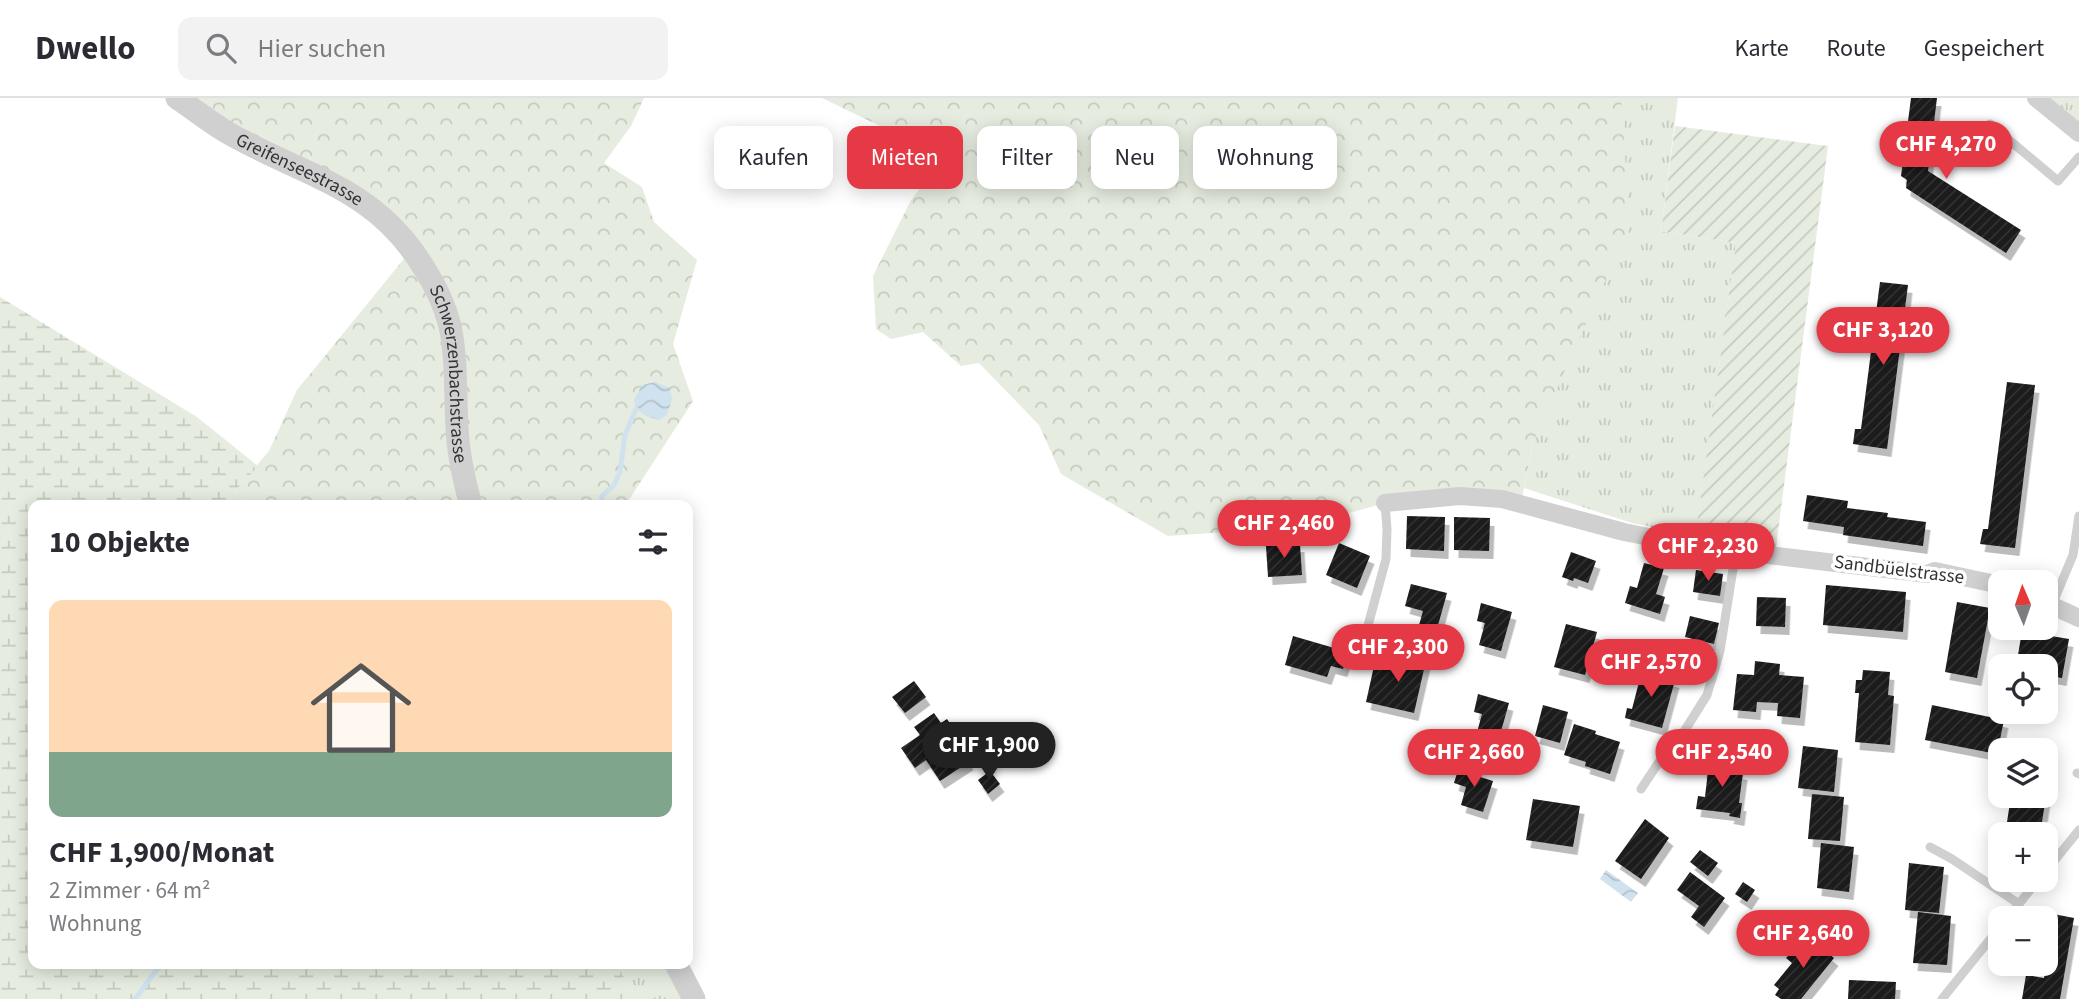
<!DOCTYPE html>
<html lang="de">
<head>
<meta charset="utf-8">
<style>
  body { margin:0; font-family:"Source Sans 3",sans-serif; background:#f2f2f3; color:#2b2b33; height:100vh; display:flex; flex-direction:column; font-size:26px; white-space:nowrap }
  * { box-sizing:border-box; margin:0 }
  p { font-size:23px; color:#7c7c81 }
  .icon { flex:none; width:38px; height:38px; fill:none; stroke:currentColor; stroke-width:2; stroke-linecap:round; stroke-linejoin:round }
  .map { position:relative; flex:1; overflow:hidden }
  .side { position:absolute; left:28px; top:402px; width:665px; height:469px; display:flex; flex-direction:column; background:#fff; border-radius:14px; box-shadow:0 4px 18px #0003 }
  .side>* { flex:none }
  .banner { position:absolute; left:714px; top:28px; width:665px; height:63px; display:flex; gap:14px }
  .needle { width:46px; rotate:358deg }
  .buttons { position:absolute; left:1988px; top:472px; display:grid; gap:14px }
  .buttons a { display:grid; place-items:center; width:70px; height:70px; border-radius:14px; background:#fff; box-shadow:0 4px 18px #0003; font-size:35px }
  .price { position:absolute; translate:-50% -60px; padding:0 16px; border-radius:24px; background:#e63946; color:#fff; font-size:23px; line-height:46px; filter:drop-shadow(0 2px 4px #0008) }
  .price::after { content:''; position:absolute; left:50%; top:42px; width:21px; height:16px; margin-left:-10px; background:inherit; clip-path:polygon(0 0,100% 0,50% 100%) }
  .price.active { background:#222; color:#fff }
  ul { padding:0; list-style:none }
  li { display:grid; align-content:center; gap:14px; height:371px; padding:0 21px }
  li+li { border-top:2px solid #e1e1e2 }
  li span { display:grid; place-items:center; height:217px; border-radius:14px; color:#555 }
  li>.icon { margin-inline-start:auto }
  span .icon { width:126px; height:126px; fill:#fffc; stroke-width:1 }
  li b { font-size:30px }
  h2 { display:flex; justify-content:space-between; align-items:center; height:84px; padding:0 21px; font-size:30px }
  .pill { padding:0 24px; border-radius:14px; background:#fff; box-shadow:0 4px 18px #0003; font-size:24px; line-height:63px }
  .pill.active { background:#e63946; color:#fff }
  header { display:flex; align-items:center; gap:42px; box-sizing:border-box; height:98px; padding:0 35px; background:#fff; border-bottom:2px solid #e1e1e2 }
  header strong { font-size:33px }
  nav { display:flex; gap:38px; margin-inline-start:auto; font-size:24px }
  .search { width:490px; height:63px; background:#f2f2f3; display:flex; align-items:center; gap:18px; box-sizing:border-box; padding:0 24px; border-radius:14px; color:#7c7c81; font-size:26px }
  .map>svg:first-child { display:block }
  .grass { fill:url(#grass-tufts) }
  .forest { fill:url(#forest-crowns) }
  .wetland { fill:url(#wetland-marsh) }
  .garden { fill:url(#garden-furrows) }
  .water { fill:url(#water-waves) }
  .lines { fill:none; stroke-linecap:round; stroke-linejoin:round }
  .stream { stroke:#cfe2ee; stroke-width:5 }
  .building { fill:url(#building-hatch); filter:url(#shadow) }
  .service { stroke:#d0d0d0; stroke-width:9 }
  .minor { stroke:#d0d0d0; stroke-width:18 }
  .tertiary { stroke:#d0d0d0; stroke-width:23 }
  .labels { text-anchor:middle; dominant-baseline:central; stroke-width:7; stroke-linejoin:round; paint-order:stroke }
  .street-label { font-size:19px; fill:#333; stroke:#fff }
</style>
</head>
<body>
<header>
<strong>Dwello</strong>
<div class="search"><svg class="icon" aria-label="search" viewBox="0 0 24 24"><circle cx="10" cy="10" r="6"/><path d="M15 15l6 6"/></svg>Hier suchen</div>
<nav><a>Karte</a><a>Route</a><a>Gespeichert</a></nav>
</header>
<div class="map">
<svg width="2079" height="901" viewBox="0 0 2079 901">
  <defs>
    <pattern id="grass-tufts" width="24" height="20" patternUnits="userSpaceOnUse" patternTransform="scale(1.75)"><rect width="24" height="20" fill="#e6ecdf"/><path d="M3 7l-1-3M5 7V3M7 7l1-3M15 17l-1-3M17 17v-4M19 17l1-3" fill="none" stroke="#c6cbc0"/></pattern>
    <pattern id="forest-crowns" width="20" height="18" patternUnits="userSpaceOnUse" patternTransform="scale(1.75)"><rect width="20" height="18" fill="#e6ecdf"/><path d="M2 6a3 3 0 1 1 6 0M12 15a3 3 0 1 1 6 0" fill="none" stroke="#c6cbc0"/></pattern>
    <pattern id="wetland-marsh" width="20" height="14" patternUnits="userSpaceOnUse" patternTransform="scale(1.75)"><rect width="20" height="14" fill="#e6ecdf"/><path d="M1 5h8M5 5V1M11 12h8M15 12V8" fill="none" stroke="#c6cbc0"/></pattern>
    <pattern id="garden-furrows" width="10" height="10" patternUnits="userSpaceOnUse" patternTransform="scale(1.75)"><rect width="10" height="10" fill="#e6ecdf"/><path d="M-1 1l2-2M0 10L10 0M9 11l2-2" fill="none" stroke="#c6cbc0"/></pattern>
    <pattern id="water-waves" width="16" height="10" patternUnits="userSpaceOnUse" patternTransform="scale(1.75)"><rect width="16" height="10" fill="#cfe2ee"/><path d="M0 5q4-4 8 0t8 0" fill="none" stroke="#b2c2cd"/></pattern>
    <pattern id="building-hatch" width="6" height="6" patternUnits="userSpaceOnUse" patternTransform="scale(1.75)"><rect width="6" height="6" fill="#1a1a1a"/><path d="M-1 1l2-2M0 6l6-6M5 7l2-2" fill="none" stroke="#333"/></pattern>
    <filter id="shadow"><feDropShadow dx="4.5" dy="8" stdDeviation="0" flood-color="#0004"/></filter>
  </defs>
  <rect width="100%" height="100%" fill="#fff"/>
  <g class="grass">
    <polygon points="1621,0 1678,0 1661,133 1736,145 1696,438 1632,425 1524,390 1533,344"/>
    <polygon points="2036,0 2079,0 2079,35"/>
    <polygon points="616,866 676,866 693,901 637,901"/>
  </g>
  <g class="forest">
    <polygon points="177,0 644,0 631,28 604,65 642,89 654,124 697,162 673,246 693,303 625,408 249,408 234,394 269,353 297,292 412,151 364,104"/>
    <polygon points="822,0 1621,0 1630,128 1533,344 1521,405 1385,405 1331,420 1269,431 1168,438 1061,376 1039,327 979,265 961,268 923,234 891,241 876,231 873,178 911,102 944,59"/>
  </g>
  <polygon class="wetland" points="0,199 197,319 258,368 234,394 249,408 33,408 33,866 616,866 637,901 0,901"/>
  <polygon class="garden" points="1675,28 1828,48 1775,457 1694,448 1736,145 1661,133"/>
  <g class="water">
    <polygon points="655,284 670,290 672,301 667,317 659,322 646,318 636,311 634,302 642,287"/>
    <polygon points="1606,772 1638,795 1631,804 1600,781"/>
  </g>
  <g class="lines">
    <g class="stream">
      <polyline points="601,408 602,398 614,387 620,374 625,337 636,311"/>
      <polyline points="135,901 161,866"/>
    </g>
  </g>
  <g class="building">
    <polygon points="1911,0 1937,0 1928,73 2021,132 2006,155 1906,90 1907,82 1901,78"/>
    <polygon points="1880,184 1908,187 1887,351 1853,346 1855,331 1861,331"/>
    <polygon points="2007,284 2035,287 2015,450 1980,446 1983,431 1988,431"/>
    <polygon points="1807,397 1848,403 1847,410 1888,415 1887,419 1926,424 1923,448 1843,437 1844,429 1803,423"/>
    <polygon points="1407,418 1445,419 1444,453 1406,451"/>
    <polygon points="1454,419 1490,420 1489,453 1454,452"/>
    <polygon points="1339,445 1370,458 1357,490 1326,477"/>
    <polygon points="1300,446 1302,477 1268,479 1266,448"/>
    <polygon points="1571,454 1596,463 1588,485 1574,480 1573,483 1562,479"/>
    <polygon points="1644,465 1664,470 1656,496 1665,499 1660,516 1625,505 1630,488 1637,490"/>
    <polygon points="1696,472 1723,476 1720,498 1693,494"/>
    <polygon points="1411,486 1447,495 1437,531 1419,527 1423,513 1405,508"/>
    <polygon points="1826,487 1906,494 1903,534 1823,527"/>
    <polygon points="1757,499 1786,500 1785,529 1756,528"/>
    <polygon points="1957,504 1990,510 1977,580 1945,574"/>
    <polygon points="1481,505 1512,514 1501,553 1479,547 1485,525 1477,523"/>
    <polygon points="1690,518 1719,525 1714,546 1685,539"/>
    <polygon points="1566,526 1597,534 1585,577 1554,569"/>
    <polygon points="2022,533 2069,541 2062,580 2046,577 2046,569 2016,569"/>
    <polygon points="1293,538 1348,554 1343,571 1331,568 1327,579 1285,567"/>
    <polygon points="1402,553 1427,558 1414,615 1366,604 1374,568 1398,573"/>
    <polygon points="1755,563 1780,566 1779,577 1804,579 1800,620 1777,618 1778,605 1757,604 1756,614 1733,612 1737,576 1754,577"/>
    <polygon points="1638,572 1675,582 1662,630 1625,620 1627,610 1632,611 1639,584 1635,583"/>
    <polygon points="1863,572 1890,574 1888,597 1894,598 1890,647 1855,644 1859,595 1855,595 1856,582 1862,582"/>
    <polygon points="914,583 926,599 905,615 892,599"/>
    <polygon points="1478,596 1509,605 1498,644 1476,638 1482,616 1474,614"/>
    <polygon points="1543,607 1568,614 1560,645 1535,638"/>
    <polygon points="1932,607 2004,622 1997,656 1925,642"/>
    <polygon points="934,615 941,625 947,621 961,642 956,645 969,664 940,683 926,662 915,670 901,650 920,637 914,629"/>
    <polygon points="1574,626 1596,633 1595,636 1620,644 1610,676 1585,668 1586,664 1564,657"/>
    <polygon points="1803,648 1838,652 1834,694 1798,690"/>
    <polygon points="1703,662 1739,666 1738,673 1743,674 1739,705 1742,705 1740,720 1729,718 1730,715 1696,711 1698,698 1705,699 1708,673 1702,673"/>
    <polygon points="1459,669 1478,674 1477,678 1493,683 1483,714 1461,707 1466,689 1454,685"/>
    <polygon points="990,673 1000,686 988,696 978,682"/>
    <polygon points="1812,696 1844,699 1840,743 1808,741"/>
    <polygon points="2011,698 2046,698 2040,737 2005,737"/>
    <polygon points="1533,701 1580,708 1573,749 1526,742"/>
    <polygon points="1645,721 1669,740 1641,781 1615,763"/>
    <polygon points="1821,745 1854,749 1849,794 1817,790"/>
    <polygon points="1700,752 1718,765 1708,778 1690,764"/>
    <polygon points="1909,765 1944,769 1939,815 1905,812"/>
    <polygon points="1690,774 1725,800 1704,829 1691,819 1699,808 1677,792"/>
    <polygon points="1743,784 1755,792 1747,804 1735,796"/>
    <polygon points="1918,814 1951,818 1947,867 1913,865"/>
    <polygon points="2043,814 2074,820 2060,901 2022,901 2026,877 2044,880 2046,869 2036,866 2046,866 2046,847 2051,848 2052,838 2046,837 2046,821 2042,821"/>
    <polygon points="1806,837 1834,860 1801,901 1781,901 1775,897 1779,891 1774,887 1792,865 1786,860"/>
    <polygon points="1849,882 1896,884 1895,901 1848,901"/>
  </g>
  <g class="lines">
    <g class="service">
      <polyline points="1990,26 2058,83 2079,59"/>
      <polyline points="2052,507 2073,457 2079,418"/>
      <polyline points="1363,546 1386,461 1387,431 1385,405"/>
      <polyline points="1648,560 1712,581"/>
      <polyline points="2077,675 2079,676"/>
      <polyline points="1641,691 1665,655 1680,640 1707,597 1720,553 1736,452"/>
      <polyline points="1930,749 1952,761 2019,806"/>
      <polyline points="2046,773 2079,732"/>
      <polyline points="2007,821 2038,782"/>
      <polyline points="1942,901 2000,829"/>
    </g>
    <g class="minor">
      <polyline points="2036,0 2079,35"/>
      <polyline points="1385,405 1460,398 1502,401 1624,434 1694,448 1927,476 1935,473 2000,487"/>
      <polyline points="2046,505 2079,520"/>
    </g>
    <g class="tertiary">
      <path id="s1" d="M177,0C195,12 212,26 230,36C306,79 375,89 424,170C435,187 445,208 450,228C457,262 455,295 457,329C458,356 464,382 471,408"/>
      <polyline points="676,866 694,901"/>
    </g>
  </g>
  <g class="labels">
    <g class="street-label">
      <text stroke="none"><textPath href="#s1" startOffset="142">Greifenseestrasse</textPath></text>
      <text stroke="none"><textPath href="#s1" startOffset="415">Schwerzenbachstrasse</textPath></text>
      <text transform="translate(1899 472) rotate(7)">Sandbüelstrasse</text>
    </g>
  </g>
</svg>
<div class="buttons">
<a><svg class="needle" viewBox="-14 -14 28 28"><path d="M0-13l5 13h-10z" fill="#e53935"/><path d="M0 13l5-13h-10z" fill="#7c7c81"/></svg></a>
<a><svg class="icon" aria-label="locate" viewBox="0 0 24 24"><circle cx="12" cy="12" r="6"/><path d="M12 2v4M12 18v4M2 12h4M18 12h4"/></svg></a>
<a><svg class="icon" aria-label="layers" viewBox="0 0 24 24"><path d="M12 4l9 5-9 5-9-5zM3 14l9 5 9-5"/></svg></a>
<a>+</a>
<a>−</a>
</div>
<b class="price" style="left:1946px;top:83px">CHF 4,270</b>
<b class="price" style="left:1883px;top:269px">CHF 3,120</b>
<b class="price" style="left:1284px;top:462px">CHF 2,460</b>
<b class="price" style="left:1708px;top:485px">CHF 2,230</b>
<b class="price" style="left:1398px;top:586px">CHF 2,300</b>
<b class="price" style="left:1651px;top:601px">CHF 2,570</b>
<b class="price active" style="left:989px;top:684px">CHF 1,900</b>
<b class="price" style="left:1474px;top:691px">CHF 2,660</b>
<b class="price" style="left:1722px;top:691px">CHF 2,540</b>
<b class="price" style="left:1803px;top:872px">CHF 2,640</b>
<div class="banner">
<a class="pill">Kaufen</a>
<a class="pill active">Mieten</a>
<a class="pill">Filter</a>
<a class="pill">Neu</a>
<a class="pill">Wohnung</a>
</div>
<section class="side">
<h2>10 Objekte<svg class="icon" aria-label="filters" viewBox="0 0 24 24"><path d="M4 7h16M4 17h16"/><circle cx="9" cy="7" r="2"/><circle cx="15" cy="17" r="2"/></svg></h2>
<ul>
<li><span style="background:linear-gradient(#ffd9b3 70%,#7fa58c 0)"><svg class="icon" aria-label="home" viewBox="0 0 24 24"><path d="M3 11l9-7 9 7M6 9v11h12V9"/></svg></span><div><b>CHF 1,900/Monat</b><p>2 Zimmer · 64 m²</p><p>Wohnung</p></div></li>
</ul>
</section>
</div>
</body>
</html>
